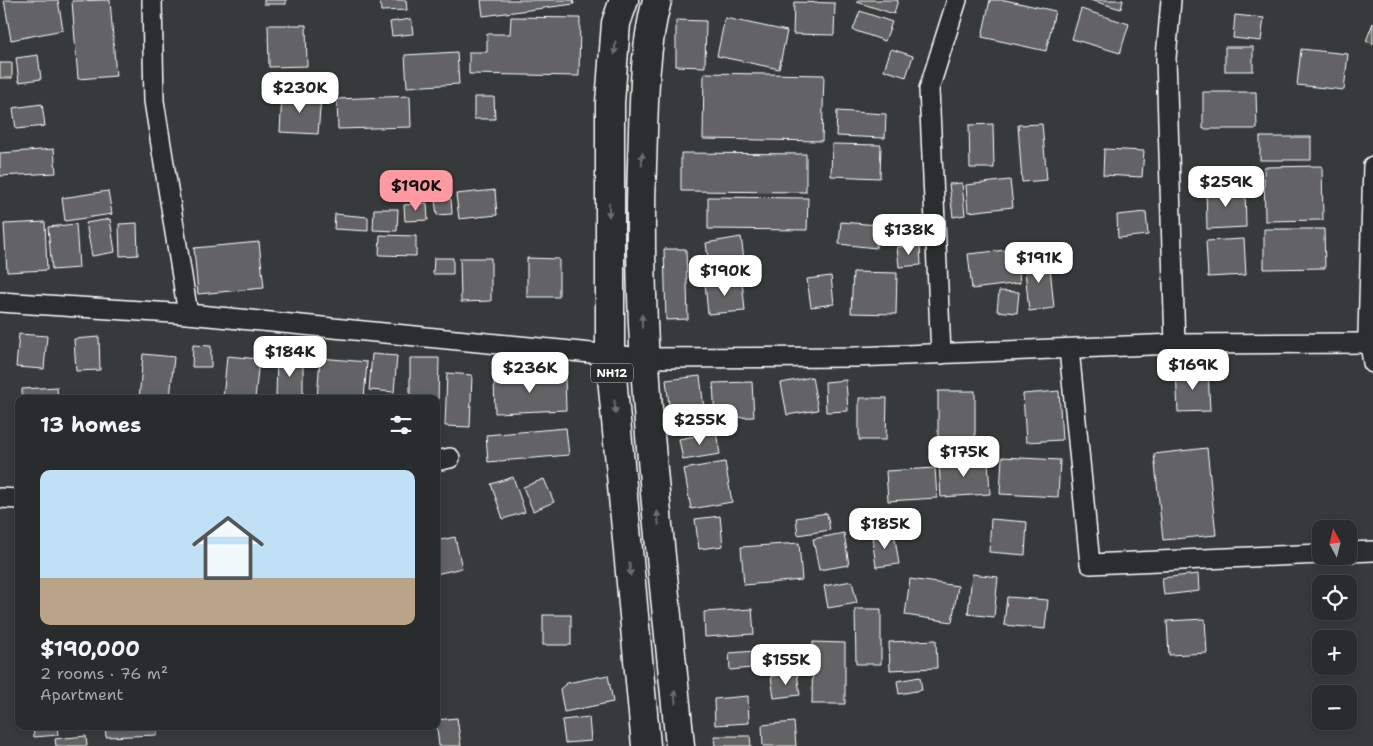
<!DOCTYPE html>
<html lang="en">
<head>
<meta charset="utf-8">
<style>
  body { margin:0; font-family:"Shantell Sans",sans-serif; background:#313434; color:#f1f3f6; height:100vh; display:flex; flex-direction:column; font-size:19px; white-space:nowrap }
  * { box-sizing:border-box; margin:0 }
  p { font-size:16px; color:#a5a7a9 }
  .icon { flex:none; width:28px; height:28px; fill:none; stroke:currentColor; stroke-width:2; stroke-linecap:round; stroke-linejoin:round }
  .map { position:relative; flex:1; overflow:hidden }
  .drawer { position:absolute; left:15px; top:395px; width:425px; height:335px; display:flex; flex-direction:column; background:#292c2c; border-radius:10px; box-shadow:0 2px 8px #0003,0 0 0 1px #454848 }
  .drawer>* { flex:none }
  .needle { width:32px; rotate:353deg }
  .fabs { position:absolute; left:1312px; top:520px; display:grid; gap:10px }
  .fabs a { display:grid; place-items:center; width:45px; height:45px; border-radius:10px; background:#292c2c; box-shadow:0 2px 8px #0003,0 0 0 1px #454848; font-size:25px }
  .price { position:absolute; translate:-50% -42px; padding:0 11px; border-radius:10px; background:#fff; color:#222; font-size:16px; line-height:32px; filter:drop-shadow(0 1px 2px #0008) }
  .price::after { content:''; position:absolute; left:50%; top:30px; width:15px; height:11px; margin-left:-8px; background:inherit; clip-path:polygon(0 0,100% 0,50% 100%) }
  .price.on { background:#ff9aa2; color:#111 }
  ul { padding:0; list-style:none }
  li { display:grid; align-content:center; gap:10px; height:265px; padding:0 25px }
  li span { display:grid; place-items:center; height:155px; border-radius:10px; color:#555 }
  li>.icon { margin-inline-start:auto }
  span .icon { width:90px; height:90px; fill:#fffc; stroke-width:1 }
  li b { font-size:21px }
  h2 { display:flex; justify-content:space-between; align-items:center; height:60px; padding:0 25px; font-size:21px }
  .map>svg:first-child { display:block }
  .building { fill:#636465; stroke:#fff }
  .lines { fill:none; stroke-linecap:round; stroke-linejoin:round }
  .street-casing { stroke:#fff; stroke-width:22 }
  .highway-casing { stroke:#fff; stroke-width:31 }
  .street { stroke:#2a2d2e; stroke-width:19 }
  .highway { stroke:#2a2d2e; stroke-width:28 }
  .oneway { fill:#6a6c6d }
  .labels { text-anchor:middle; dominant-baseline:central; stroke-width:4.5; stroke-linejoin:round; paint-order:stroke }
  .shield { fill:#2a2d2e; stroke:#bfc0c0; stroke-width:1 }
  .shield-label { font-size:12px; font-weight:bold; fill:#fff }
</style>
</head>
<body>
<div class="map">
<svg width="1373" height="746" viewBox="0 0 1373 746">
  <rect width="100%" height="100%" fill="#373a3b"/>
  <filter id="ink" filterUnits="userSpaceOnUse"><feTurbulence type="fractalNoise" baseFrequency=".02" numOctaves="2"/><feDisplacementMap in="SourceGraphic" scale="10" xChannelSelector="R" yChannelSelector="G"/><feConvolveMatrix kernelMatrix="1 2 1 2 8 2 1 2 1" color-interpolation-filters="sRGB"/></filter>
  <g filter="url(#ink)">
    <g class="building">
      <polygon points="4,0 58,0 63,30 11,40"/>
      <polygon points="110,0 116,76 78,79 72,1"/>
      <rect x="264" y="0" width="22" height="4"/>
      <polygon points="380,0 406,0 407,10 381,11"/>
      <polygon points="481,0 573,0 574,4 483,16"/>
      <polygon points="858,0 898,0 894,14 857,2"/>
      <polygon points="990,0 1005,0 1055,11 1046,51 982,37"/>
      <polygon points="1090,0 1123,0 1121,9"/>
      <polygon points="794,2 835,3 834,35 793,34"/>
      <polygon points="1081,9 1129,24 1120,53 1072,39"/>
      <polygon points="860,11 892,22 885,41 853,30"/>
      <polygon points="1235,15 1264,18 1261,41 1233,38"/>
      <polygon points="511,17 580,18 579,76 469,74 469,52 487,52 487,34 510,34"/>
      <polygon points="725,18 787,31 779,69 717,56"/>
      <polygon points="411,19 413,34 392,36 390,22"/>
      <polygon points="676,20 706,21 705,67 676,66"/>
      <polygon points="1373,23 1373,44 1366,41"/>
      <polygon points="268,25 306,25 307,66 269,67"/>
      <rect x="1225" y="47" width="28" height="24"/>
      <polygon points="891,49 913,56 906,77 884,70"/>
      <polygon points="1301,49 1348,54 1344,90 1297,85"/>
      <polygon points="457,52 459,84 407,87 405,55"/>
      <polygon points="38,55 41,79 19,82 16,58"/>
      <rect x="0" y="63" width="12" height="15"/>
      <polygon points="704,73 824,75 822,141 703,139"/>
      <polygon points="1203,92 1256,92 1257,129 1203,129"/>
      <polygon points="282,94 321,97 318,134 280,132"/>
      <polygon points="410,96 411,127 338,129 337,99"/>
      <polygon points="474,97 494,97 495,119 474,119"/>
      <polygon points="42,104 45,126 16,129 13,108"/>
      <polygon points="837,111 886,114 885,138 836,136"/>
      <polygon points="993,124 994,168 970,168 969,125"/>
      <polygon points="1042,124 1047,180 1022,182 1018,125"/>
      <rect x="1260" y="137" width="51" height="23"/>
      <polygon points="832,144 881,145 880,178 831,176"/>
      <polygon points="54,149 56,173 0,176 0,153"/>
      <polygon points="1104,149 1144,151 1142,177 1103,175"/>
      <polygon points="681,153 806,154 806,192 681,191"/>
      <polygon points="1322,166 1323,220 1265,221 1264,167"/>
      <polygon points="1010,180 1013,207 968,212 966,185"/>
      <polygon points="962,183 965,215 953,217 949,184"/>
      <polygon points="1245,187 1246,227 1207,229 1206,188"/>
      <polygon points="495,190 497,215 459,219 456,194"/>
      <polygon points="108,191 112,214 65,221 62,198"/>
      <polygon points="708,197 808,198 807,230 708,229"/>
      <polygon points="451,199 452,214 437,215 435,200"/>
      <polygon points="427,203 428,220 405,221 404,205"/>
      <polygon points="374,209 398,209 397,231 373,230"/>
      <polygon points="1146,212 1148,235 1118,238 1117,215"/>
      <polygon points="335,214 368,217 368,231 334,229"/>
      <polygon points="110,219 115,252 92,256 86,223"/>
      <polygon points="45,222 47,270 7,272 4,224"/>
      <polygon points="841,222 878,225 876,248 839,244"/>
      <polygon points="137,223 138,255 120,256 119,224"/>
      <polygon points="76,224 79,268 52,270 48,227"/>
      <polygon points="1264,229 1324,229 1325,268 1264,269"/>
      <polygon points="380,235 416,236 416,256 379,255"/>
      <polygon points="741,237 744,259 709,265 706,243"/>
      <polygon points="1244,239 1246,275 1208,277 1206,241"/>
      <polygon points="259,242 264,288 198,294 194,248"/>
      <polygon points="920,246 921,265 899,267 897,247"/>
      <polygon points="664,249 686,249 688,319 666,320"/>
      <polygon points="1016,249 1020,283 972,289 968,254"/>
      <polygon points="1049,257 1054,308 1029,311 1024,260"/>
      <polygon points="434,258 453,258 453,274 433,274"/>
      <polygon points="460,258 491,258 491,301 461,302"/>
      <polygon points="527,258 559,259 559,297 527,297"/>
      <polygon points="853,272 897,273 896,314 851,313"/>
      <polygon points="831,276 834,304 811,307 807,279"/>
      <polygon points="742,280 745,311 708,314 705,283"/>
      <polygon points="999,291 1019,292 1017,313 997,311"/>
      <polygon points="19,334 47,336 44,369 16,367"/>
      <polygon points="99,337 100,370 76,371 74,339"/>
      <polygon points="193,345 211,346 211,367 192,367"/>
      <polygon points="143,354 174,357 170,399 139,399"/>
      <polygon points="372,354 397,356 394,392 369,390"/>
      <polygon points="227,356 259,359 255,399 223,399"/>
      <polygon points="277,357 303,357 303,399 276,399"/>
      <polygon points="320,358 367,362 364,399 317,399"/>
      <polygon points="410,358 439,358 438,403 436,399 410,399"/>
      <polygon points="1208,370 1210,411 1178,412 1176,371"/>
      <polygon points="447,373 472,375 470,427 445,426"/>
      <polygon points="565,376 566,410 495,413 494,379"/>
      <polygon points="700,376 704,409 670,413 666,380"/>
      <polygon points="812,377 818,410 787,415 781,383"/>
      <polygon points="846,380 848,411 826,412 825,382"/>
      <polygon points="752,382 754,417 715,418 713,383"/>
      <polygon points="57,387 58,399 22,399 22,389"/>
      <rect x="938" y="391" width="37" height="55"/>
      <polygon points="1059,391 1062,440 1026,442 1023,394"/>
      <polygon points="859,398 887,398 886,440 859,440"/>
      <polygon points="566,428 569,455 488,462 486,435"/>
      <polygon points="716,432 720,454 683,460 679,439"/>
      <polygon points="1207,448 1216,535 1163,540 1154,454"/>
      <polygon points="1002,457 1060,460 1058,497 1000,494"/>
      <polygon points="988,460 990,494 941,497 939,463"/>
      <polygon points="725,462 732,502 691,509 684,469"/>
      <polygon points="935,468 937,498 888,501 886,471"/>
      <polygon points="513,477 525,512 503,519 491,484"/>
      <polygon points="544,479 554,502 533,511 523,487"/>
      <polygon points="827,513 830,530 798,535 796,518"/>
      <polygon points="720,516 723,546 699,549 695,519"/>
      <polygon points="991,519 1027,522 1025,555 989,552"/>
      <polygon points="894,532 899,564 876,567 872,536"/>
      <polygon points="844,533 849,565 819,570 813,539"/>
      <polygon points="455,537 462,568 436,574 436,541"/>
      <polygon points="799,543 802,580 744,585 741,547"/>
      <polygon points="972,574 998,577 994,617 968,614"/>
      <polygon points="1198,574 1199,591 1164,595 1162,578"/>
      <polygon points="1354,578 1352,596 1349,597 1349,584 1329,584 1328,582"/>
      <polygon points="910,579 958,586 952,622 905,615"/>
      <polygon points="852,581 857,603 828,608 824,586"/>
      <polygon points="1007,597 1048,600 1045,629 1004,625"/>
      <polygon points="752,609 754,634 705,637 704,612"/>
      <polygon points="855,609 881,609 881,664 856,664"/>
      <rect x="543" y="615" width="28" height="30"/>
      <polygon points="1205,619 1207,653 1169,655 1167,621"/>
      <polygon points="936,640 937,668 890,670 889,642"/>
      <polygon points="813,642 845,643 845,704 812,704"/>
      <polygon points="782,649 784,665 730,670 729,653"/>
      <polygon points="797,673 800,695 774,698 771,676"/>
      <polygon points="608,675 613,702 564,712 560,689 567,683"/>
      <polygon points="920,677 922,690 899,694 897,681"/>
      <polygon points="748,696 749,723 715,725 714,699"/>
      <polygon points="589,717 591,741 565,743 562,720"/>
      <polygon points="457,718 461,746 439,746 436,720"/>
      <polygon points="794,722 796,746 763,746 762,725"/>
      <polygon points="33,726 57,726 58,735 34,737"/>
      <polygon points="105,726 157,726 157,735 106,737"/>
      <polygon points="86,736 87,746 56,746 55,739"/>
      <polygon points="714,736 750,736 751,746 715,746"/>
    </g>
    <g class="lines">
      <defs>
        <g id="street">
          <polyline points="152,0 154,101 188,314"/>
          <polyline points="1171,0 1166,58 1175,344"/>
          <polyline points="1373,166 1368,333 1373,363"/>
          <polyline points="0,302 188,314 643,358 855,357 1175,344 1369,343"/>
          <polyline points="1069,349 1090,564 1321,554"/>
          <polyline points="941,354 929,89 957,0"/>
          <polyline points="436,461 450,458"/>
          <polyline points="0,498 19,499"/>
          <polyline points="1349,552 1373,551"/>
        </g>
        <g id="highway">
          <polyline points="624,0 616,23 610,103 610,355 646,746"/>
          <path d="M657,0C643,53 644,110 642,165C635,359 662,553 680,746"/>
        </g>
      </defs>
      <use href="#street" class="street-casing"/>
      <use href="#highway" class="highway-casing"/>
      <use href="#street" class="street"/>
      <use href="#highway" class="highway"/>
    </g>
    <defs><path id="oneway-solid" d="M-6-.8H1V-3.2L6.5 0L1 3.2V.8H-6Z" transform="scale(1.25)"/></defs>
    <g class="oneway">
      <use href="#oneway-solid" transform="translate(615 48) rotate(94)"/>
      <use href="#oneway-solid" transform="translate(642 159) rotate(-88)"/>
      <use href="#oneway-solid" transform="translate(609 210) rotate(90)"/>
      <use href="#oneway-solid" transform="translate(642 321) rotate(-91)"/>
      <use href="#oneway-solid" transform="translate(615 407) rotate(85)"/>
      <use href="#oneway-solid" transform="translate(658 518) rotate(-95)"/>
      <use href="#oneway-solid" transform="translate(630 569) rotate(85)"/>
      <use href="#oneway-solid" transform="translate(675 697) rotate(-95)"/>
    </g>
  </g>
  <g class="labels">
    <rect class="shield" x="591" y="363.5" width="42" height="19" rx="4"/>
    <g class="shield-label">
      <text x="612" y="373">NH12</text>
    </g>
  </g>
</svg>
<div class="fabs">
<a><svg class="needle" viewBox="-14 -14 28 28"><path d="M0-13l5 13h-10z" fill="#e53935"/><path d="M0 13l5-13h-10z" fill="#a5a7a9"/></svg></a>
<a><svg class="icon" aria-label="locate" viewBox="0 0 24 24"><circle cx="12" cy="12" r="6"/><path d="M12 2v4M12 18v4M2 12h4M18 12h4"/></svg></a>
<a>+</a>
<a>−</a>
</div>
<b class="price" style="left:300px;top:114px">$230K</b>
<b class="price" style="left:1226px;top:208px">$259K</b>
<b class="price on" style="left:416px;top:212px">$190K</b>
<b class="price" style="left:909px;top:256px">$138K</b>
<b class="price" style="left:1039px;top:284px">$191K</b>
<b class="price" style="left:725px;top:297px">$190K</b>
<b class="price" style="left:290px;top:378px">$184K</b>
<b class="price" style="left:1193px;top:391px">$169K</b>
<b class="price" style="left:530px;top:394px">$236K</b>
<b class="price" style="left:700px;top:446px">$255K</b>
<b class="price" style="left:964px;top:478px">$175K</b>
<b class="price" style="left:885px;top:550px">$185K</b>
<b class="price" style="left:786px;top:686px">$155K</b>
<section class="drawer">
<h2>13 homes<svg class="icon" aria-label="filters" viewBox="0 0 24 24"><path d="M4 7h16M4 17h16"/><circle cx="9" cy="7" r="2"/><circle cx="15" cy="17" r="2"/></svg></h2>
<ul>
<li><span style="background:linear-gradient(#bfe0f5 70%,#b9a48a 0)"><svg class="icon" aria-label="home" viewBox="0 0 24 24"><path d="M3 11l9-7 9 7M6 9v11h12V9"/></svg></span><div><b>$190,000</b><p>2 rooms · 76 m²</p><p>Apartment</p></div></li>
</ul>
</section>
</div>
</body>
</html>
